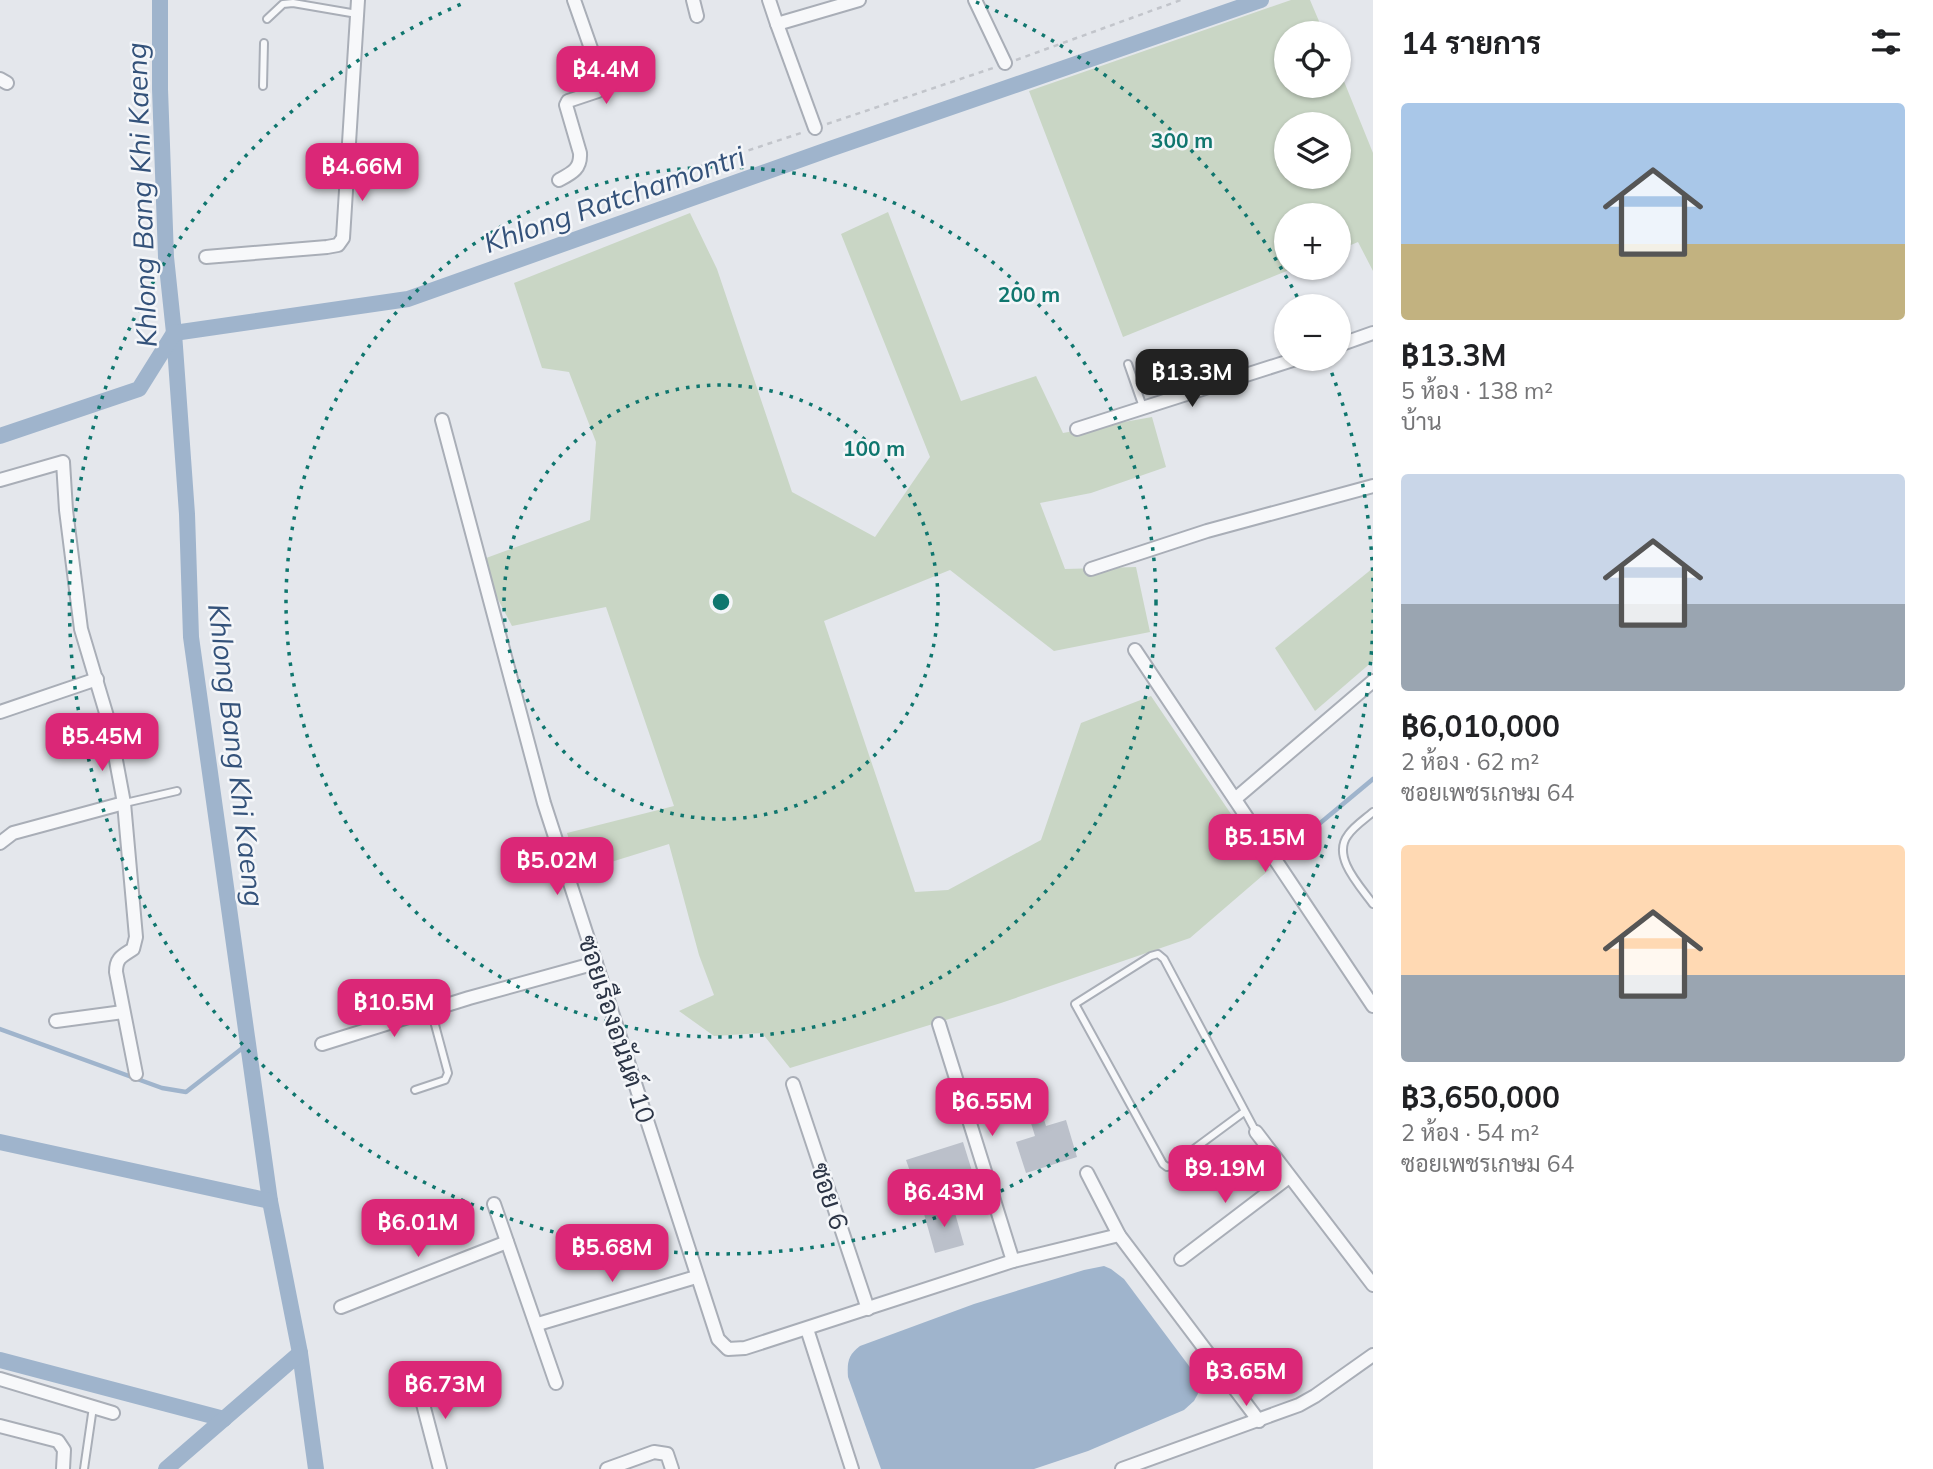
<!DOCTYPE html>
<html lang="th">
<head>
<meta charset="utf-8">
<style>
  body { margin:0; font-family:Mulish,Sarabun,sans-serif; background:#f6f6f6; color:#202124; height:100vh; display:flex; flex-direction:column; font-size:26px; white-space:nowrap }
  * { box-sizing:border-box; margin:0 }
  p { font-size:23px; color:#757577 }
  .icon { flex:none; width:38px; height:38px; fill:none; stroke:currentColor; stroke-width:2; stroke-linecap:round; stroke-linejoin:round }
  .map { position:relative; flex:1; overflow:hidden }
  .details { display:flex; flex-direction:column; background:#fff; width:560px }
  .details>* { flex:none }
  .controls { position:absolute; left:1274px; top:21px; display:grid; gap:14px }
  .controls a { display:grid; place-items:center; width:77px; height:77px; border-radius:50%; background:#fff; box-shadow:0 2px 5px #0004; font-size:35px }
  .price { position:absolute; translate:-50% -60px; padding:0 16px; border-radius:14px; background:#db2777; color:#fff; font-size:23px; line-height:46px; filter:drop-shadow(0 2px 4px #0008) }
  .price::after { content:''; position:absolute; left:50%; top:42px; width:21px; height:16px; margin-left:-10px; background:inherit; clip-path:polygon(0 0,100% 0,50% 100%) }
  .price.on { background:#222; color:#fff }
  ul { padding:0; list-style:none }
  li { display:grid; align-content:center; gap:14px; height:371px; padding:0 28px }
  li span { display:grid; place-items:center; height:217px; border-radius:7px; color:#555 }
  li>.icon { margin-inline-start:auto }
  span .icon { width:126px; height:126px; fill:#fffc; stroke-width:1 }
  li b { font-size:30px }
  h2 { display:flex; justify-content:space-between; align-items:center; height:84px; padding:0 28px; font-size:30px }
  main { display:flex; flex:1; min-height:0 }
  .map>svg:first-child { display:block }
  .green { fill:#c9d6c5; fill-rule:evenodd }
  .water { fill:#9fb4cc }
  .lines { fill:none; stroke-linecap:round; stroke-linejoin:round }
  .stream { stroke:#9fb4cc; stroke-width:4.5 }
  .canal { stroke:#9fb4cc; stroke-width:16 }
  .building { fill:#bbc0ca }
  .service-casing { stroke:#a9aeb7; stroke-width:10 }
  .minor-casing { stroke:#a9aeb7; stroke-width:16 }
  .path { stroke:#c2c5cb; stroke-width:2.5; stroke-dasharray:5 5; stroke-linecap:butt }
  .service { stroke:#f7f8fa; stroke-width:6 }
  .minor { stroke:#f7f8fa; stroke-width:12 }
  .ring { fill:none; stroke:#0f766e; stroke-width:3.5; stroke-dasharray:3.5 7 }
  .labels { text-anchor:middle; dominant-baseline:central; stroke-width:5; stroke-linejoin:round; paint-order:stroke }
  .street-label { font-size:26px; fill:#2b3445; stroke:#f4f6f9 }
  .water-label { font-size:28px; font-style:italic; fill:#34527a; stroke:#f4f6f9 }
  .centre { fill:#0f766e; stroke:#f4f6f9; stroke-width:3.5 }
  .ring-label { font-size:21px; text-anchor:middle; font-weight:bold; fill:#0f766e; stroke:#f4f6f9; stroke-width:5; stroke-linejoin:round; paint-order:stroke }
</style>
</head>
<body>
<main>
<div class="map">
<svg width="1373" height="1469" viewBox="0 0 1373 1469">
  <rect width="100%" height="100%" fill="#e4e7ec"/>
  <g class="green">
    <path d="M1291,0H1310L1324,33H1286V86H1339V69L1373,153V271L1358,242L1339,250V215H1286V268H1294L1123,337L1029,91ZM1339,124V177H1286V124Z"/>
    <polygon points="888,212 961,401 1036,376 1063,433 1152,417 1166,467 1091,493 1040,503 1065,569 1136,567 1150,632 1054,651 950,570 824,621 915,892 948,890 1041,840 1081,723 1151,696 1269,870 1190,938 1001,1003 790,1068 762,1033 714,1036 679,1011 714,995 699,955 669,844 579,872 567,833 674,806 606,607 512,626 478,561 590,520 596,442 569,372 542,368 514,283 690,213 717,269 792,492 875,537 930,457 841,234"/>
    <polygon points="1373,568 1373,661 1315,711 1275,648"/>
  </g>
  <path class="water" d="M1104,1266L1111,1269L1124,1279L1198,1378L1200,1390L1194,1401L1184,1410L1088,1451L1034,1469H881L848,1377C847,1362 848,1355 860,1346L974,1304L1084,1270Z"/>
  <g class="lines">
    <g class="stream">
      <polyline points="1289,849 1373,779"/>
      <polyline points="0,1029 162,1088 186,1092 249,1043"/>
    </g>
    <g class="canal">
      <polyline points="160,0 160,89 166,257 174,333 187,514 191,637 270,1201 300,1353 316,1469"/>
      <polyline points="0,436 139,389 174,333 408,299 830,149 1261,0"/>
      <polyline points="0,1142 270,1201"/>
      <polyline points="0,1360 224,1419"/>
      <polyline points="166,1469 300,1353"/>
    </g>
  </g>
  <g class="building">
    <polygon points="1043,1116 1046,1126 1066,1120 1077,1157 1026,1173 1016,1142 1035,1136 1030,1120"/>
    <polygon points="963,1142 972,1171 962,1174 963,1183 919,1197 906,1160"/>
    <polygon points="953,1206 964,1245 935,1253 924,1214"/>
  </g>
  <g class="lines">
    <defs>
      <g id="service">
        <polyline points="267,19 283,4 293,3 357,14"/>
        <polyline points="263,86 264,43"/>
        <polyline points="1128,364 1143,407"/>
        <polyline points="125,803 177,791"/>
        <path d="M1373,812C1365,819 1354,826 1348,835C1331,857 1361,887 1373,904"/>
        <polyline points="415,1090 445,1080 448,1073 431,1010"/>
        <polyline points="1244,1112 1171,1166 1167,1167 1163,1164 1075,1004 1151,956 1158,954 1164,959 1256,1132"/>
        <polyline points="84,1469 93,1407"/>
      </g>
      <g id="minor">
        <polyline points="693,0 697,16"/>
        <polyline points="769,0 777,24 859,0"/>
        <polyline points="975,0 1005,63"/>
        <polyline points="777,24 815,128"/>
        <polyline points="0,79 7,83"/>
        <path d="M559,180C572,173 581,169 580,153L566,105L568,101L598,91L601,86V77L574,0"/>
        <polyline points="206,257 327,247 338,245 343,238 358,0"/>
        <polyline points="1339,345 1373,333"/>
        <polyline points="442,420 544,803 718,1339 728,1349 745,1348 1013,1261 1119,1235"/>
        <polyline points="1077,429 1296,359"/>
        <path d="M0,480L63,462L66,510L81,629L109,723L124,803L136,937L133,949C122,956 116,958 116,972L136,1074"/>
        <polyline points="1091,569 1207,531 1373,486"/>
        <polyline points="1135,650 1373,1006"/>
        <polyline points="0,712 97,679"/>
        <polyline points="1235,799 1373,681"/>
        <polyline points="0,843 13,833 124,803"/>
        <polyline points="56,1021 123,1012"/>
        <polyline points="939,1024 1013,1261"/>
        <polyline points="322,1044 469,998 596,963"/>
        <polyline points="793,1084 868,1309"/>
        <polyline points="1256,1132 1373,1285"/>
        <polyline points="1087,1173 1119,1235 1259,1421"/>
        <polyline points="494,1204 556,1383"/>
        <polyline points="1181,1259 1289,1177"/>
        <polyline points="341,1307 507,1242"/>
        <polyline points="538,1324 696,1277"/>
        <polyline points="807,1329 852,1469"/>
        <polyline points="0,1379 113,1413"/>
        <polyline points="417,1381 440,1469"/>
        <polyline points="0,1426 58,1441 64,1450 63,1469"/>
        <polyline points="607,1469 654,1452 667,1454 672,1469"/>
        <polyline points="1122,1469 1299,1405 1315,1396 1373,1355"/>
      </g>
    </defs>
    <use href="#service" class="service-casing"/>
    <use href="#minor" class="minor-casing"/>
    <g class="path">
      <polyline points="1016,60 1181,0"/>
      <polyline points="827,124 993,68"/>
      <polyline points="701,166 804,132"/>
    </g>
    <use href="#service" class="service"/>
    <use href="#minor" class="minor"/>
  </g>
  <g class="ring">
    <circle cx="721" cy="602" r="217"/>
    <circle cx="721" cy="602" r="435"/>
    <path d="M976 2A652 652 0 0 1 1302 306M1328 363A652 652 0 1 1 466 2"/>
  </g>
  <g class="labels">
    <g class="street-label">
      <text transform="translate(617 1029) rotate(72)">ซอยเรืองอนันต์ 10</text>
      <text transform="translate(830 1196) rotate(72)">ซอย 6</text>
    </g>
    <g class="water-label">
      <text transform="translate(141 195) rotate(-92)">Khlong Bang Khi Kaeng</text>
      <text transform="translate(614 199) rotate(-19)">Khlong Ratchamontri</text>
      <text transform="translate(237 755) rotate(83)">Khlong Bang Khi Kaeng</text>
    </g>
  </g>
  <circle cx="721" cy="602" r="10" class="centre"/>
  <g class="ring-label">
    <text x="1182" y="148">300 m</text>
    <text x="1029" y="302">200 m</text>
    <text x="874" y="456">100 m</text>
  </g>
</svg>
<div class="controls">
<a><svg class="icon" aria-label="locate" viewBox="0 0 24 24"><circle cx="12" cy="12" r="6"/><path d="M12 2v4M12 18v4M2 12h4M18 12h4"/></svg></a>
<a><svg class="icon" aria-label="layers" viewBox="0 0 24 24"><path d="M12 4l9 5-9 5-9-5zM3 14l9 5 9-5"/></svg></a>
<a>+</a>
<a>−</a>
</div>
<b class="price" style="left:606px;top:106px">฿4.4M</b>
<b class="price" style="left:362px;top:203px">฿4.66M</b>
<b class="price on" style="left:1192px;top:409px">฿13.3M</b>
<b class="price" style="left:102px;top:773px">฿5.45M</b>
<b class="price" style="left:1265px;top:874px">฿5.15M</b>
<b class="price" style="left:557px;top:897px">฿5.02M</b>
<b class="price" style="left:394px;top:1039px">฿10.5M</b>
<b class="price" style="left:992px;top:1138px">฿6.55M</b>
<b class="price" style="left:1225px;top:1205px">฿9.19M</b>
<b class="price" style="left:944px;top:1229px">฿6.43M</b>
<b class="price" style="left:418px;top:1259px">฿6.01M</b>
<b class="price" style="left:612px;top:1284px">฿5.68M</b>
<b class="price" style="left:1246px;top:1408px">฿3.65M</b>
<b class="price" style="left:445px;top:1421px">฿6.73M</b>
</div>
<section class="details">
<h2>14 รายการ<svg class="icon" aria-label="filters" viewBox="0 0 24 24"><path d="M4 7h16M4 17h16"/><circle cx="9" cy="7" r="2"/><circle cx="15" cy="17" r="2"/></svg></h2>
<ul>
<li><span style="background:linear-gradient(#a9c7e8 65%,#c2b280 0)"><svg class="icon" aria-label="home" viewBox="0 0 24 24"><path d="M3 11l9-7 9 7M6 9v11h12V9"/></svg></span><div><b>฿13.3M</b><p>5 ห้อง · 138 m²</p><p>บ้าน</p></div></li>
<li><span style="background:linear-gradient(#c9d6e8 60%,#9aa5b1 0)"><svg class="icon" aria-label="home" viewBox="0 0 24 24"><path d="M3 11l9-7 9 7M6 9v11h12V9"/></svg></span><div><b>฿6,010,000</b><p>2 ห้อง · 62 m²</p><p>ซอยเพชรเกษม 64</p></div></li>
<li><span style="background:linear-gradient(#ffd9b3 60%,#9aa5b1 0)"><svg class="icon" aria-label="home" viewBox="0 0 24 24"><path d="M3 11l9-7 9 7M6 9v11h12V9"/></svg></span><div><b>฿3,650,000</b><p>2 ห้อง · 54 m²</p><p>ซอยเพชรเกษม 64</p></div></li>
</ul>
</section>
</main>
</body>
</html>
